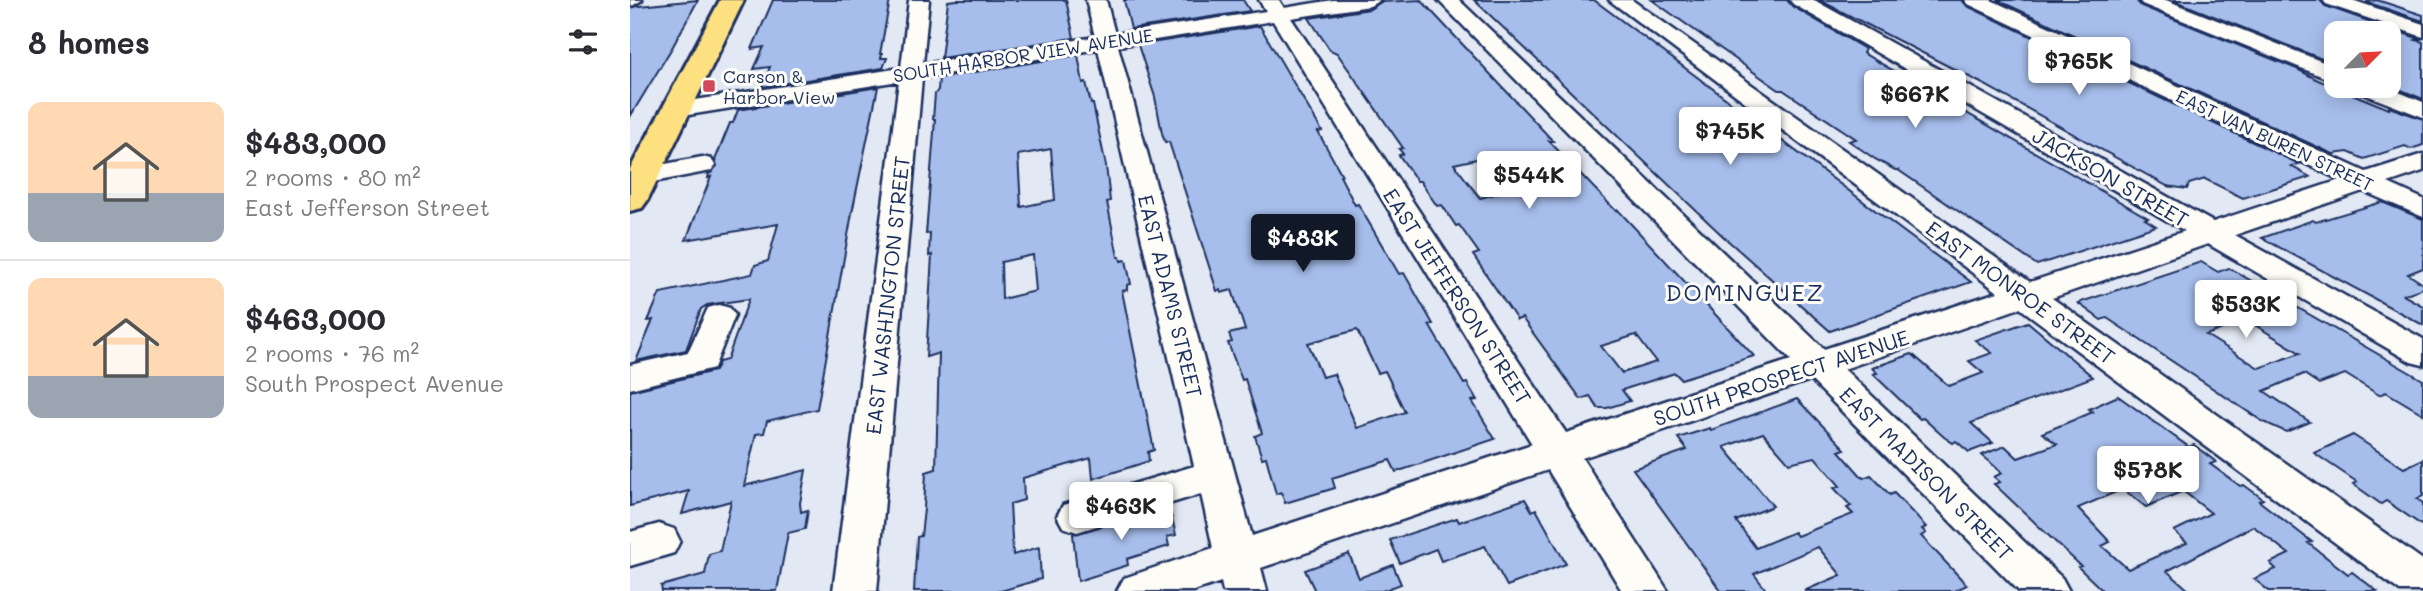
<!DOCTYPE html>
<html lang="en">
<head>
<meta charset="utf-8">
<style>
  body { margin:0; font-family:Mali,sans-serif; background:#f2f2f3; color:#2b2b33; height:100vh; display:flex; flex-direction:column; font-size:26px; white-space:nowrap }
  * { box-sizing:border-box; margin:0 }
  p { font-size:23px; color:#7c7c81 }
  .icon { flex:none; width:38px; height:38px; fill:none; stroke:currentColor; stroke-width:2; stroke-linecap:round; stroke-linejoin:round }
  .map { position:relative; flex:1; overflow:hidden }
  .sheet { display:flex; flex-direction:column; background:#fff; width:630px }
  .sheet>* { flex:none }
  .needle { width:46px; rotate:66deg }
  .tools { position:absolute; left:1694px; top:21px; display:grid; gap:14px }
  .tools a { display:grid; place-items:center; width:77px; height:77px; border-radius:14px; background:#fff; box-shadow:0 4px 18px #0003; font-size:35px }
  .price { position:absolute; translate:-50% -60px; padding:0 16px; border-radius:7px; background:#fff; color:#222; font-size:23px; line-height:46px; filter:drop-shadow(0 2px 4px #0008) }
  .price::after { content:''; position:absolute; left:50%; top:42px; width:21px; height:16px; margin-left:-10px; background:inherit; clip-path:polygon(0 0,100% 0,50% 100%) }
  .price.on { background:#111827; color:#fff }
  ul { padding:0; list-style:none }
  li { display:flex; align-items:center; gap:21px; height:175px; padding:0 28px }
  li+li { border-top:2px solid #e1e1e2 }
  li span { display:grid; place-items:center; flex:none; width:196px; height:140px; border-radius:14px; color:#555 }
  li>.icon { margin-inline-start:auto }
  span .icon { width:84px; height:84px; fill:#fffc; stroke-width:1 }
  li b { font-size:30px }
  h2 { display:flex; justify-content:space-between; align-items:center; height:84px; padding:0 28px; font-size:30px }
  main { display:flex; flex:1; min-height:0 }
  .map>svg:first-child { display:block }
  .building { fill:#a7beec; stroke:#1b2f5e; stroke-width:2; fill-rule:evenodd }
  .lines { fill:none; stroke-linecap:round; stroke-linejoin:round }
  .minor-casing { stroke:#1b2f5e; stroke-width:5 }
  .major-casing { stroke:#1b2f5e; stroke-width:6 }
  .minor { fill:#fdfcf7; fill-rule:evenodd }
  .major { fill:#fde080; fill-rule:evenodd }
  .poi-dot { fill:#d1495b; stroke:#fdfcf7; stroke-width:2.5 }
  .labels { text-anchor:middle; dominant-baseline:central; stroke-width:6; stroke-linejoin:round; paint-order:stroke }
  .far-street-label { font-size:18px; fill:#1b2f5e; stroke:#fdfcf7 }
  .far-poi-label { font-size:18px; fill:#1b2f5e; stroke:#fdfcf7; text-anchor:start }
  .street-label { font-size:21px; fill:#1b2f5e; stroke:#fdfcf7 }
  .neighbourhood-label { font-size:23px; letter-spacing:2px; fill:#1b2f5e; stroke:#fdfcf7 }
</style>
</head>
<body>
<main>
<section class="sheet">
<h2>8 homes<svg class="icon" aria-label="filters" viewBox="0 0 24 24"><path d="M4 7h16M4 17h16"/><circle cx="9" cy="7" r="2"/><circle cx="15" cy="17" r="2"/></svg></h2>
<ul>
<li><span style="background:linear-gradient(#ffd9b3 65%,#9aa5b1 0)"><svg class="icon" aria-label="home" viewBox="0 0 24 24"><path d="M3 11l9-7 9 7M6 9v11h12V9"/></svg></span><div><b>$483,000</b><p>2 rooms · 80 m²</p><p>East Jefferson Street</p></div></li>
<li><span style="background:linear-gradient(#ffd9b3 70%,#9aa5b1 0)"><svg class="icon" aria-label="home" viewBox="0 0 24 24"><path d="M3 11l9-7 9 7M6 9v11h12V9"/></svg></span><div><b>$463,000</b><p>2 rooms · 76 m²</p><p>South Prospect Avenue</p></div></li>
</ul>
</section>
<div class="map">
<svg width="1793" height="591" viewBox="0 0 1793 591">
  <rect width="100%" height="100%" fill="#e3e9f4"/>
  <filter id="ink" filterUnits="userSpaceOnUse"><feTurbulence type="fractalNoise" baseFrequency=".0143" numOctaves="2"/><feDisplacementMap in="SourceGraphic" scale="14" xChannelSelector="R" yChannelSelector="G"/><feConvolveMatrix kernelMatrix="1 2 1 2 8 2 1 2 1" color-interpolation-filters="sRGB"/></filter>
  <g filter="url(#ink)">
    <g class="building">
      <polygon points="68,0 43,46 0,117 0,7"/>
      <polygon points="143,0 260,0 250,54 252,54 251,58 257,58 253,68 132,87 140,67 124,69 134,47 122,49"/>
      <polygon points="327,0 436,0 444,38 311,58 318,1"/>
      <polygon points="494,0 613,0 620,11 501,29"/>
      <path d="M791,0L923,141H919L986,211L988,210L1124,356L1051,379L1045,373L992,390L1000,401L977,408H968L960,396L951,399L892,318L887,320L843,255L849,253L829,225L826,226L812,205L807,206L790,181H787L769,155L773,154L769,149L773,148L707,53L700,50L679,18L740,9L751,2ZM860,156L886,188L850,198L824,164ZM1006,335L1026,362L992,373L971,346Z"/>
      <polygon points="844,0 964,0 1341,282 1200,331 1095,238"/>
      <polygon points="1022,0 1157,0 1162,6 1235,49 1233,53 1518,218 1515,219 1526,226 1407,265 1268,170 1265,170 1245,159 1219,141 1226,139 1153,90 1149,90"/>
      <polygon points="1189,0 1332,0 1337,6 1669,164 1661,166 1680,177 1613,198 1575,179 1559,184 1557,189 1537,186 1355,85"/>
      <polygon points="1367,0 1506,0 1511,6 1667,69 1688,80 1759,109 1759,107 1793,119 1793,145 1781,149 1775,146 1734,159 1718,152 1703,154"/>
      <polygon points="1543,0 1690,0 1695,6 1790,39 1786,40 1793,42 1793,99 1759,85 1759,33 1706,33 1706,58 1697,61"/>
      <polygon points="1747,0 1793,15 1793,21 1736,2"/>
      <path d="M630,26L692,131L688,132L712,175L710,176L725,205L728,204L769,274L774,273L803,324L799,325L834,384L837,383L847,400L842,401L865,439L766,472L760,460L702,478L705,488L655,503L651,492L646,494L636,457L632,458L625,436L632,433L615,379L612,380L598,343L602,342L599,334L615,330L602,290L591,293L590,290L587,291L539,142H535L532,133L525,97L508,45ZM727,330L748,373L755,371L775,412L727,428L704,374L692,377L678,343Z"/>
      <path d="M448,55L453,83L456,82L461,104H463L476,166L480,201L477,202L488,257H490L491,261L496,260L501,284L497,285V290L492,291L524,450L518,452L519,461L463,479L461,458L393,478L394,500L380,504L383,555L409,547L411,579L371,591H284L287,537L291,536L294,509L296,472L306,469L309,353L296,357L302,255L299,256L300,233L296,234L305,119H303L305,94L308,90L309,78ZM421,149L425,200L391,207L388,155ZM403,255L406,291L372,299L371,262Z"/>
      <polygon points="248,87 222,213 187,409 137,421 134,433 126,434 114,486 176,470 170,503 171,512 178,510 175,529 158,533 147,591 32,591 31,586 75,574 79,554 90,551 101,501 52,514 59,491 0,506 0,391 85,371 89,362 97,360 119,299 77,305 71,309 56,350 6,361 23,320 18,321 30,293 122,274 125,265 138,261 148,224 56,240 81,177 78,178 79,174 87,166 85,160 100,123 103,123 108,110"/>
      <polygon points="1752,202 1793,219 1793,268 1778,274 1793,284 1793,288 1773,295 1793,306 1793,325 1632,238 1683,220 1686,222"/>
      <path d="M1571,262L1588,272L1599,268L1793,380V414L1756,392L1749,395L1715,374L1689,384L1674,374L1634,391L1680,422L1656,432L1632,421L1477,318L1471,320L1448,303ZM1617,320L1670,353L1629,368L1576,335Z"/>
      <polygon points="1398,322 1463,377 1341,423 1363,443 1339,452 1326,441 1323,443 1314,437 1293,418 1290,419 1243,374 1247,373 1242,368 1282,354 1319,386 1353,373 1339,361 1362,353 1345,340"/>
      <path d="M1488,396L1559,447L1564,445L1586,462L1580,464L1610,486L1614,485L1633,499L1629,501L1682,542L1678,543L1718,574L1722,572L1747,591H1639L1624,579L1646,569L1640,563L1659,554L1623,526L1537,571L1560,591H1473L1448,567L1451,566L1364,484L1370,482L1364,477L1372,473L1352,455L1375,446L1388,458L1427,444L1412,433L1463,412L1459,409ZM1493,489L1516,507L1553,491L1581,513L1544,531L1557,543L1498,569L1472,546L1480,542L1448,508Z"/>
      <path d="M1167,399L1215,449L1209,451L1233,478L1241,475L1260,495L1264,493L1296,527L1292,529L1296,533L1291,536L1337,585L1324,591H1174L1211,575L1188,547L1124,574L1137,591H1091L1003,469L1057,450L1048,438L1080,428L1081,430ZM1133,433L1159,463L1185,457L1210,486L1204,488L1221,506L1217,508L1223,514L1167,536L1164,532L1126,548L1106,521L1143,506L1094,447Z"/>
      <polygon points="1723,435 1774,468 1793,459 1793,496 1787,499 1793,503 1793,526 1756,501 1751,504 1723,484 1727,482 1684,453"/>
      <polygon points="895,499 902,511 906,509 936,564 877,586 855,546 811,561 806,549 770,563 760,540 827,518 829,522"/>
      <polygon points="539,506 546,535 537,537 539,546 497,559 498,565 448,581 443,534"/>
      <polygon points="719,554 729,578 763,565 771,584 752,591 685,591 675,570"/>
    </g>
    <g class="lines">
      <defs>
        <g id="minor">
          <polygon points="0,0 12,0 2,6"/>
          <path d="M279,0H299L293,64L465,37L456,0H476L485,34L636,11L629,0H649L654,8L703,0H750L740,6L661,18L936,433L1161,360L808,0H829L1194,349L1368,292L979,0H1002L1400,282L1555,231L1163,4L1160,0H1184L1583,222L1710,180L1338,4L1335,0H1361L1736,172L1793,154V171L1758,183L1793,199V217L1733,191L1605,235L1793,339V365L1781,362L1578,244L1422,298L1793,560V591H1770L1390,308L1214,369L1432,578L1439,591H1389L1181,380L952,458L1038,591H992L918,470L631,568L637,591H593L591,582L564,591H487L494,578L583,548L571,494L447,532L433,527L427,516L433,505L564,466L468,49L292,78L247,591H203L269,81L46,117L38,115L34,110L38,105L46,103L271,68ZM643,21L902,444L622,536L488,46Z"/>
          <polygon points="1509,0 1536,0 1706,67 1706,82 1512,4"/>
          <polygon points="1693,0 1722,0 1793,24 1793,37 1696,4"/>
          <polygon points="1723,86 1754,86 1793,102 1793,117 1726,91"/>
          <polygon points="72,157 81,159 85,165 81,171 13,184 4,182 0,176 4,170"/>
          <polygon points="89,305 100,308 105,315 84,368 0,389 0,365 58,352 78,308"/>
          <polygon points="29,524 44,529 50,541 44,553 0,566 0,532"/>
        </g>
        <polygon id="major" points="90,0 114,0 17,201 12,208 0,211 0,169"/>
      </defs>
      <use href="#minor" class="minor-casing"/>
      <use href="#major" class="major-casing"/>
      <use href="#minor" class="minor"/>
      <use href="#major" class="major"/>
    </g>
  </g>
  <rect class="poi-dot" x="72" y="79" width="14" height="14" rx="3.5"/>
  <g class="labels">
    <g class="far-street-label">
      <text transform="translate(393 55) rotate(-9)">SOUTH HARBOR VIEW AVENUE</text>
      <text transform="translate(1645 140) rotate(25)">EAST VAN BUREN STREET</text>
    </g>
    <g class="far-poi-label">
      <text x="93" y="76">Carson &amp;<tspan x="93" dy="21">Harbor View</tspan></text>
    </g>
    <g class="street-label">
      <text transform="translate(1481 177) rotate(30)">JACKSON STREET</text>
      <text transform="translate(1391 292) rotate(36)">EAST MONROE STREET</text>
      <text transform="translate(257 295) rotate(-84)">EAST WASHINGTON STREET</text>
      <text transform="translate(541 296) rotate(76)">EAST ADAMS STREET</text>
      <text transform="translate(828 296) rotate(57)">EAST JEFFERSON STREET</text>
      <text transform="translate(1151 377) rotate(-18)">SOUTH PROSPECT AVENUE</text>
      <text transform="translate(1297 473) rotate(45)">EAST MADISON STREET</text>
    </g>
    <g class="neighbourhood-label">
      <text x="1115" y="292">DOMINGUEZ</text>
    </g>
  </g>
</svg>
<div class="tools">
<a><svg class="needle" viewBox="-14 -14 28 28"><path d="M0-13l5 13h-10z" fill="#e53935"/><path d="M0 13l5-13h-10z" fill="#7c7c81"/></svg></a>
</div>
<b class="price" style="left:1449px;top:97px">$765K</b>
<b class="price" style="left:1285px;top:130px">$667K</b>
<b class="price" style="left:1100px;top:167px">$745K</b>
<b class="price" style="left:899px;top:211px">$544K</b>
<b class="price on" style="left:673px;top:274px">$483K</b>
<b class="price" style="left:1616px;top:340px">$533K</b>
<b class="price" style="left:1518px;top:506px">$578K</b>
<b class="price" style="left:491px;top:542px">$463K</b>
</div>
</main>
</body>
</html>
